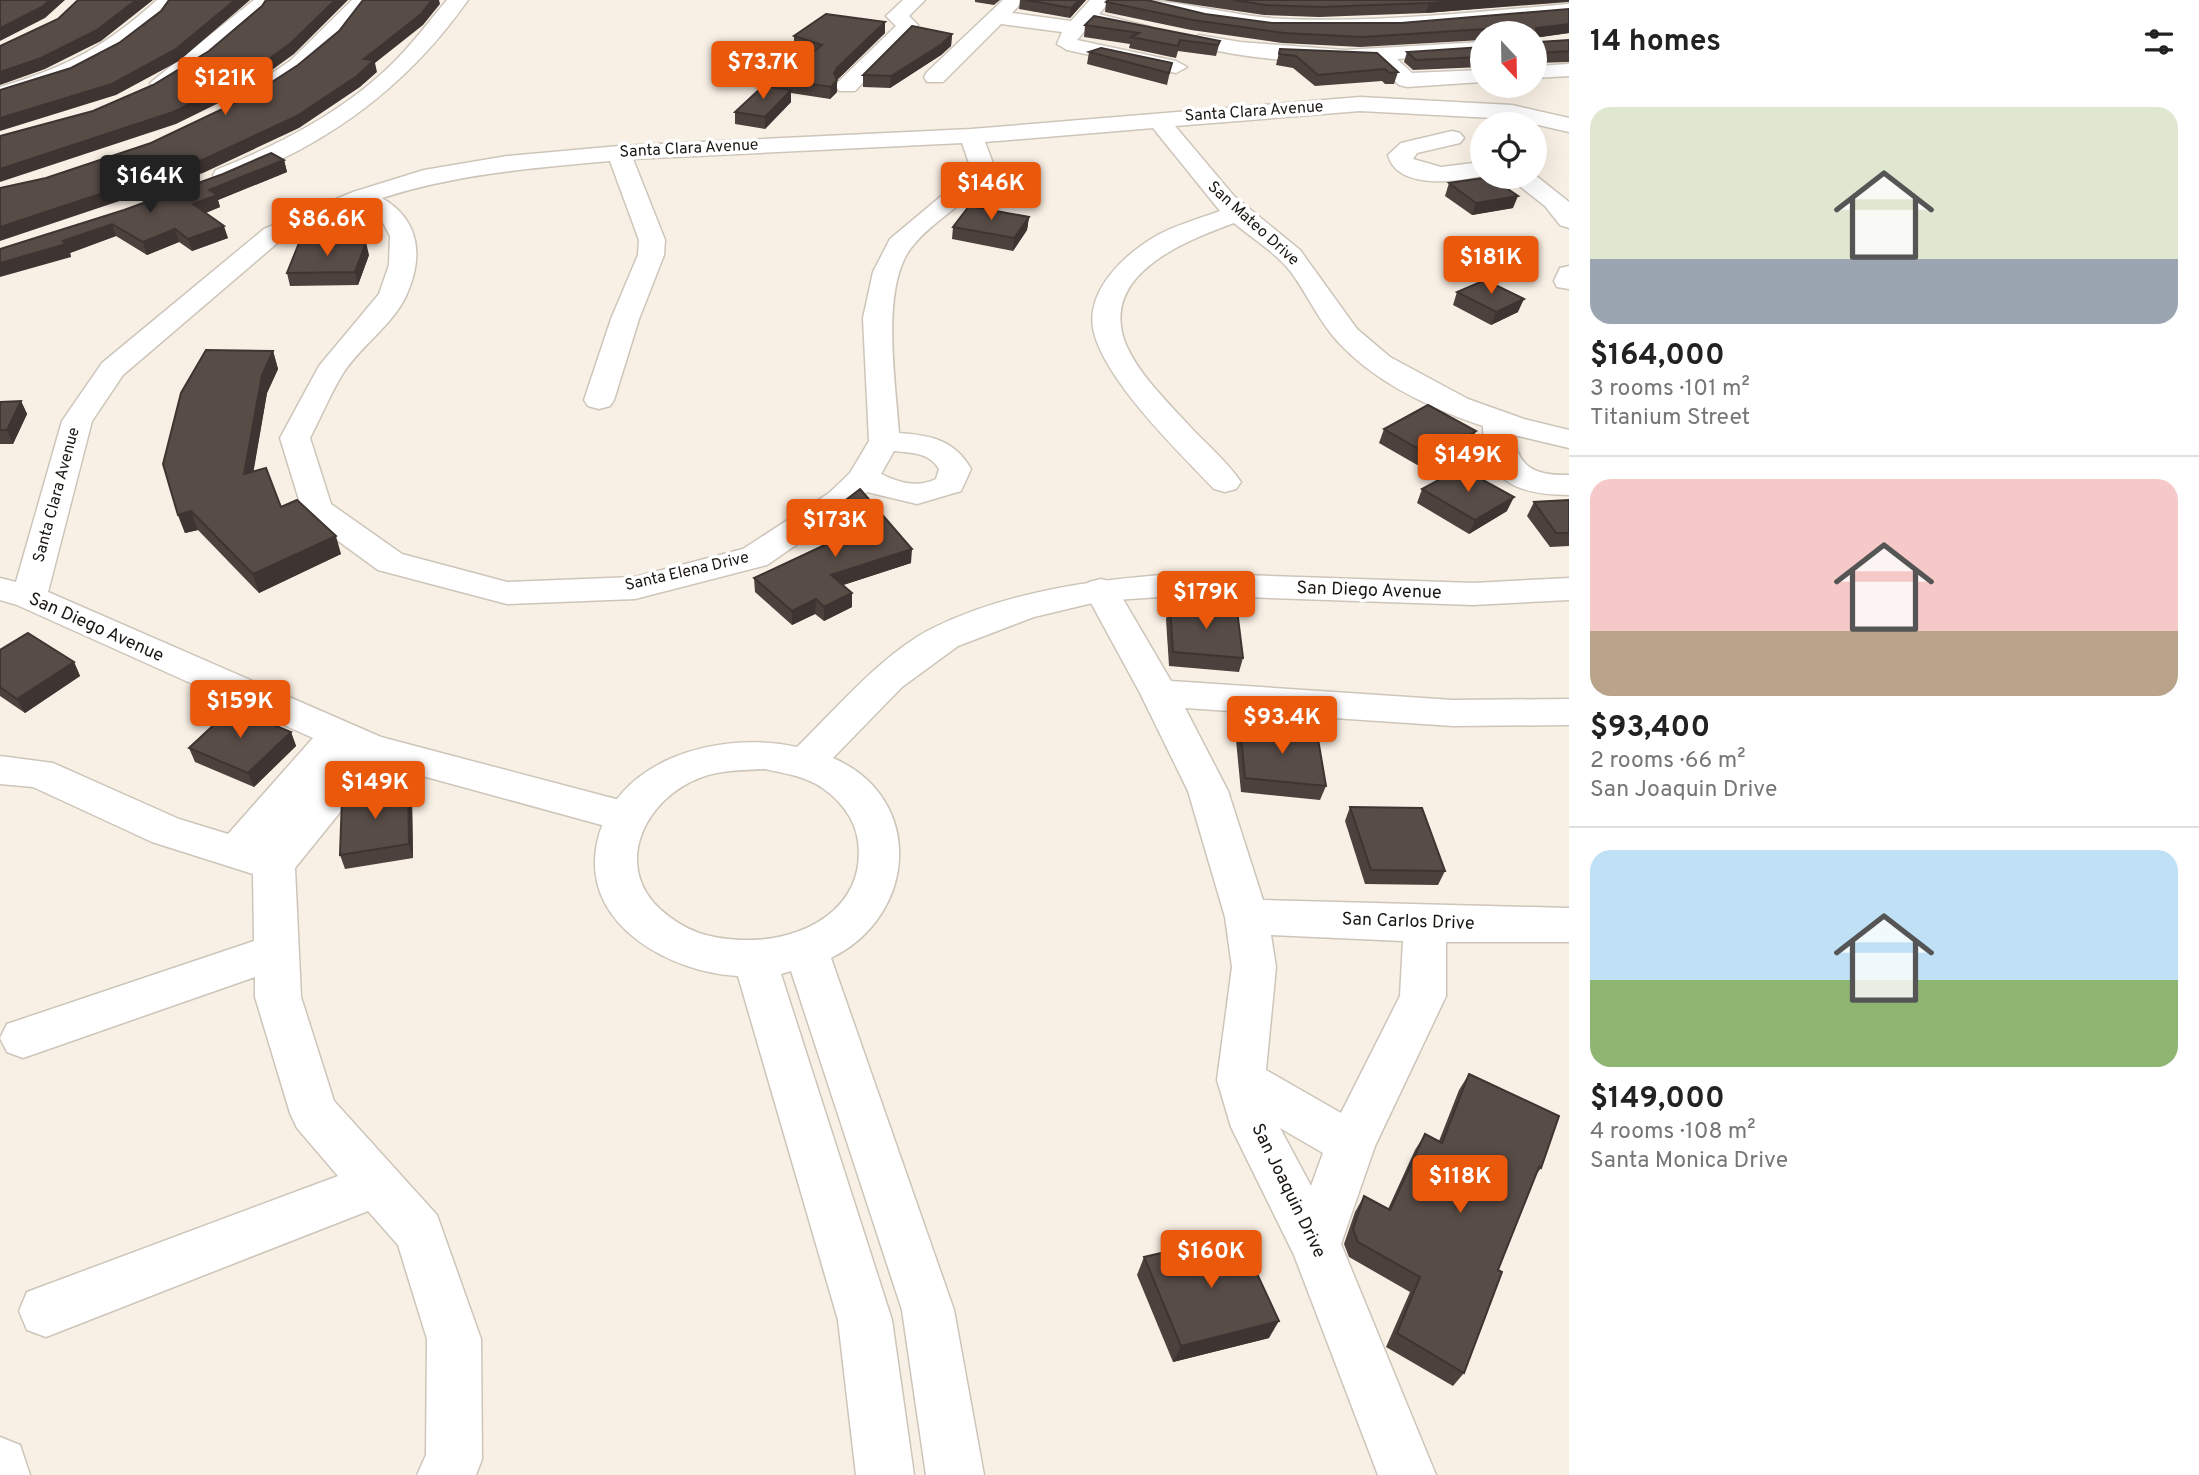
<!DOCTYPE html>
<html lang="en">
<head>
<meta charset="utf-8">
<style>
  body { margin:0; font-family:Overpass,sans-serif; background:#f2f2f2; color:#222; height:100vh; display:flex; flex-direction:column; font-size:26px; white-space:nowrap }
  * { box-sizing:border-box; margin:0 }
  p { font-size:23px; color:#767676 }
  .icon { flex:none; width:38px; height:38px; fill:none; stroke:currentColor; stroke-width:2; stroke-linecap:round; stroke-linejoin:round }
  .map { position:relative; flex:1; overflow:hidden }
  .side { display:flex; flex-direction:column; background:#fff; width:630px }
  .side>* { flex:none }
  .needle { width:46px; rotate:158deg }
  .tools { position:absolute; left:1470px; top:21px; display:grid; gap:14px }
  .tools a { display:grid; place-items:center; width:77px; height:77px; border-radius:50%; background:#fff; box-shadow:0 7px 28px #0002; font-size:35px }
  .price { position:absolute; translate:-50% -60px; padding:0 16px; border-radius:7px; background:#ea580c; color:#fff; font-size:23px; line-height:46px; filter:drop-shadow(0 2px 4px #0008) }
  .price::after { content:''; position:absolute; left:50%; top:42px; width:21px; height:16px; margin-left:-10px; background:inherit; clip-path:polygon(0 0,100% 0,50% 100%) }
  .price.current { background:#222; color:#fff }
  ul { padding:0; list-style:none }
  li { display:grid; align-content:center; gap:14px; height:371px; padding:0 21px }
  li+li { border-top:2px solid #e0e0e0 }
  li span { display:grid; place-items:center; height:217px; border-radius:21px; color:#555 }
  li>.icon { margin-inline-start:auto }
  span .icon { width:126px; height:126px; fill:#fffc; stroke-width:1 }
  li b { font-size:30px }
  h2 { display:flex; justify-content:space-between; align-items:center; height:84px; padding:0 21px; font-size:30px }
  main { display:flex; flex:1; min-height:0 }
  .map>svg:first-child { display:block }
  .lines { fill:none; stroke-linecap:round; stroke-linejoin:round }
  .minor-casing { stroke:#cdc5ba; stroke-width:3 }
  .tertiary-casing { stroke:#cdc5ba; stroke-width:3 }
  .minor { fill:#fff; fill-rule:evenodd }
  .tertiary { fill:#fff; fill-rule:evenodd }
  .wall { fill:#4c413d }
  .shaded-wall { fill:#3e3532 }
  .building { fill:#584c47; stroke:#3e3532; stroke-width:2 }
  .labels { text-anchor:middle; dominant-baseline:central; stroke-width:7; stroke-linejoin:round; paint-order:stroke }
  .far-street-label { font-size:16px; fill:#1b1814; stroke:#fff }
  .street-label { font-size:18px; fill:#1b1814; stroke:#fff }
</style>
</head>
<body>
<main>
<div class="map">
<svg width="1569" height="1475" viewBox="0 0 1569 1475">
  <rect width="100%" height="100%" fill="#f9f0e5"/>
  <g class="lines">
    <defs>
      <g id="minor">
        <path d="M157,0H179C139,56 64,85 0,101V87C67,67 105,47 157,0Z"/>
        <polygon points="254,0 276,0 187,78 169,88 153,88 150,83"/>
        <path d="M352,0H373C356,24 280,105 250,98L247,93L250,88L290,61Z"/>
        <path d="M447,0H468C416,74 349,129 267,166C252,173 233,184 216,180L213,175L216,170C281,144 345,111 395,61C414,42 430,20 447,0Z"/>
        <polygon points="903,0 925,0 909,16 918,25 915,29 855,91 839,91 836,86 839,81 896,26 886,16"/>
        <polygon points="1003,0 1024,0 1012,13 1071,21 1090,0 1111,0 1099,14 1150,27 1153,31 1150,35 1143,37 1091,24 1077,40 1176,61 1187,67 1176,73 1067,50 1057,44 1062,32 1001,24 943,82 927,82 924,77 927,72"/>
        <path d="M1130,0C1182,0 1231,16 1283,19C1378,23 1474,12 1569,4V16C1456,25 1340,42 1227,26C1195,21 1164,12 1133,4Z"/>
        <path d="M1199,35L1240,42L1345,50L1482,42V54L1397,59L1412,73L1482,70V82L1407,87L1399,85L1374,61C1315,64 1249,60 1192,45L1189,41Z"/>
        <polygon points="1569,64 1569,76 1535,78 1535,66"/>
        <path d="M1360,97L1512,105L1569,118V132L1512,119L1360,111L1175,126L1234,196L1300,250L1357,329L1390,357L1468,399L1524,419L1569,430V448L1514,435C1517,469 1538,476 1569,475V495C1519,495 1484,482 1483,426C1432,409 1376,383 1339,343C1319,322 1308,295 1291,272C1275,252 1253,239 1234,223C1182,242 1096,276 1127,347C1142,379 1171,405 1194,431C1210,447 1228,463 1241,482L1236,489L1225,492L1214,489C1178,451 1102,378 1093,328C1087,289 1125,254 1156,236C1176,225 1198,219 1220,211L1153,128L985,142L994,166C972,203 935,217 911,248C880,289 896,385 899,433C930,435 955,440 971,469L961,491L917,504L867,492L851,507L767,565L635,599L507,604L378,570L304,516L280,438L319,366L379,294L389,265L390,236L381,219L361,207L282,239L123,375L92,421L48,592L381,737L627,802L641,806L647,817L641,828L627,832L379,764L295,868L301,997L334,1101L437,1215L481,1339L482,1459L476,1475H417L426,1455L427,1339L398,1245L368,1211L46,1337L27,1330L19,1311L27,1292L338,1176L297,1128L290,1113L255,997V977L23,1058L7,1052L0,1038L7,1024L254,941L253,874L152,842L33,787L0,784V756L53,763L179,819L228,834L313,738L17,605L0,600V578L16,582L62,421L102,363L264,229L353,192L424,170L507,156L619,146L971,129ZM962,143L970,166L964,177L890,239L873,272L863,318L869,441L850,473L829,493L743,549L635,577L507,582L402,554L331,504L310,438C321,417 330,395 342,375C359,347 392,326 406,296C424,257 420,220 382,198C457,174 532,168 610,161L639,240L638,255L611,319L584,400L588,406L599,409L610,406L614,400L639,319L664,255L665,240L633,159ZM894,451C911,453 929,452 939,469L936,479C917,488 900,483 881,474Z"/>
        <path d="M1452,131L1460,133L1464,138L1460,143L1417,153L1413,159L1441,167L1482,162V176C1456,182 1397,190 1388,155L1401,143Z"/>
        <polygon points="1535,175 1569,202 1569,228 1560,225 1545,206 1508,177"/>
        <polygon points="1569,266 1569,289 1557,287 1554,281 1560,268"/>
        <path d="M1101,579L1113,582L1171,681L1453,700L1569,699V725L1453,726L1185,708L1228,791L1263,900L1569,908V942H1446V996L1375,1146L1341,1244L1436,1475H1378L1294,1255L1231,1127L1217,1080L1232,967L1225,917L1188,791L1140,693L1084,590L1089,582ZM1271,935L1403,941L1400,996L1341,1113L1266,1070L1276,967ZM1280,1128L1323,1153L1311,1186Z"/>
        <polygon points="0,1437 20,1445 30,1475 0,1475"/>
      </g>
      <path id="tertiary" d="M1188,573L1473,583L1569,578V600L1473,605L1188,595L1101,601L1034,617L958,646L902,687L833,758C926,798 917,916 831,958L954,1310L984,1475H926L902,1310L791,971L781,974L892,1320L914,1475H856L838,1320L738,976C673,973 584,927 596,849C610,758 721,730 797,747C836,709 884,652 933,628C1013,589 1101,579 1188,573ZM765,769C782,773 800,775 816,784C837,796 855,817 858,841C867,909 802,942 743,940C710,939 686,932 661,910C611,865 646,797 702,777C721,770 745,770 765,769Z"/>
    </defs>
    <use href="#minor" class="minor-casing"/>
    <use href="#tertiary" class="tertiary-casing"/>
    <use href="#minor" class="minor"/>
    <use href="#tertiary" class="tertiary"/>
  </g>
  <g class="wall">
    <polygon points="975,0 1000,0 994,5 975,2"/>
    <polygon points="1020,0 1086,0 1070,18 1019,9"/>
    <polygon points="1163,0 1569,0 1569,2 1426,13 1319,17 1264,15"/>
    <polygon points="1106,2 1272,23 1401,23 1569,9 1569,35 1569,33 1538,37 1539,42 1569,40 1569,62 1536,63 1535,69 1535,33 1482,33 1482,40 1360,47 1282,43 1191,30 1105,12"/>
    <polygon points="1085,25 1220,41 1216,56 1178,51 1176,58 1129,48 1130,44 1084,37"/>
    <polygon points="885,33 837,80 837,92 830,99 791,93 791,102 765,129 735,124 735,112 779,88 779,79 811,53 794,48 794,36"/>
    <polygon points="952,34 951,46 941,55 890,88 863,87 863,75"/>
    <polygon points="1482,47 1482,69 1482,67 1413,70 1404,62 1407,52"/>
    <polygon points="1280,49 1377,53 1398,72 1394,84 1385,84 1382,81 1315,86 1293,68 1276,65"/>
    <polygon points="1089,52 1172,63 1167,85 1087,64"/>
    <polygon points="284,160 287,172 218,200 220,207 206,213 228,238 192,251 179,242 147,255 116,236 70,253 71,257 12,246"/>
    <polygon points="1449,183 1513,208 1472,215 1445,196"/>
    <polygon points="1029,217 1027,230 1013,251 952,239 953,227"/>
    <polygon points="369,255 358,285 290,286 287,273"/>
    <polygon points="1457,292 1518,312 1491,325 1453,305"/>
    <polygon points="273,351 278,369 267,393 253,472 281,507 341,554 259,593 198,530 185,533 178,515"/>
    <polygon points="21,401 27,414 13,444 0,444 0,402"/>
    <polygon points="1384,429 1470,445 1426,470 1379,443"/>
    <polygon points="1422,489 1507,511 1469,534 1417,503"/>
    <polygon points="1569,500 1569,546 1550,547 1527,516 1534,502"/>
    <polygon points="842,503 911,563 843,585 852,607 824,621 815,614 792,625 755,592 754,578 825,544 825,541 854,532 841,517"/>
    <polygon points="1170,605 1243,658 1239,672 1169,666 1166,619"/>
    <polygon points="0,650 74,662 80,676 25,713 0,696"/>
    <polygon points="1240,726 1326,786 1320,800 1241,792 1236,740"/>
    <polygon points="291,732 296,746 254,787 195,762 189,748"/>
    <polygon points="408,787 412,801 413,858 345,869 340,855"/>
    <polygon points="1350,807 1445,871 1438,885 1365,884 1345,821"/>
    <polygon points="1469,1074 1541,1168 1535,1176 1498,1270 1464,1373 1453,1386 1386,1347 1410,1292 1349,1257 1344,1244 1355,1212 1364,1196 1388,1209 1415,1150 1425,1134 1439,1141 1459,1090"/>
    <polygon points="1144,1257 1269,1338 1173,1362 1137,1275"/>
  </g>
  <g class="shaded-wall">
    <polygon points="50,0 65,0 45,18 0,41 0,28"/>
    <polygon points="136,0 153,0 101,41 45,69 0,85 0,72"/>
    <polygon points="235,0 250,0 179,61 116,95 0,131 0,118"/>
    <polygon points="335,0 348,0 294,54 243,91 176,124 0,182 0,169"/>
    <polygon points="432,0 439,0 440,4 423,25 375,63 377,72 360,87 299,128 203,173 0,241 0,227 364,59"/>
    <polygon points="1079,0 1086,0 1070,18 1071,8"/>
    <polygon points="1471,0 1569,0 1569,1 1426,13 1429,3"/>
    <polygon points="885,22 885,33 837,80 837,92 830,99 831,87 834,73 837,68"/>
    <polygon points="1569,24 1569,33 1535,38 1536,28"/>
    <polygon points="952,34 951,46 941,55 890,88 891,76"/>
    <polygon points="791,90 791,102 765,129 765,117"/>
    <polygon points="284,160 287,172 218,200 220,207 197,216 193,204 209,190"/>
    <polygon points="1518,196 1513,208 1472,215 1476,203"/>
    <polygon points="1029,217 1027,230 1013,251 1014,238"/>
    <polygon points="112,224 116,236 70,253 71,257 0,277 0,263"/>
    <polygon points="224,226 228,238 192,251 188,239"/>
    <polygon points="175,229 179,242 147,255 143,242"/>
    <polygon points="366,242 369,255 358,285 355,272"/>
    <polygon points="1524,299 1518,312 1491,325 1496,312"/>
    <polygon points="273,351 278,369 267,393 250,492 244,474 262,375"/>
    <polygon points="21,401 27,414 13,444 7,430"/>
    <polygon points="1476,431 1470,445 1426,470 1431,456"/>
    <polygon points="1514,497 1507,511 1469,534 1475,520"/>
    <polygon points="191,511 198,530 185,533 178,515"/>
    <polygon points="336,536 341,554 259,593 253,574"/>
    <polygon points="912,549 911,563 831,589 831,575"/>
    <polygon points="852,593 852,607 824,621 824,607"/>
    <polygon points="816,599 815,614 792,625 792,611"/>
    <polygon points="74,662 80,676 25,713 17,699"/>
    <polygon points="291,732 296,746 254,787 248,773"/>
    <polygon points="408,787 412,801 413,858 409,844"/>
    <polygon points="1279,1321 1269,1338 1173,1362 1181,1346"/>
  </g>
  <g class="building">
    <polygon points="0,0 50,0 42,7 0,28"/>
    <polygon points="78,0 136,0 97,30 41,58 0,72 0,46 58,19"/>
    <polygon points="169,0 235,0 176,49 112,84 0,118 0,90 71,68 119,43 161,11"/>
    <polygon points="266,0 335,0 291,43 240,80 173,112 0,169 0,136 93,111 153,85 209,51 262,6"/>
    <polygon points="363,0 432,0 421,14 364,59 374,60 357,76 297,116 200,161 0,227 0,188 46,178 151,143 252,95 298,65 339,31"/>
    <polygon points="1026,0 1079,0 1071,8"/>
    <polygon points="1108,0 1147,0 1205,14 1272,23 1401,23 1569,9 1569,24 1536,28 1539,42 1569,40 1569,51 1539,53 1536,65 1535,65 1535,33 1488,33 1488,32 1485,29 1363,37 1284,33 1193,20 1106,2"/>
    <polygon points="1233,0 1471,0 1429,3 1321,7 1266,5"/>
    <polygon points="826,14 885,22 837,68 834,73 837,80 831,87 779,79 822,45 794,36"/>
    <polygon points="1094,16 1220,41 1218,45 1180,40 1178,46 1131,37 1139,33 1085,25"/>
    <polygon points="912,26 952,34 942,44 891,76 863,75"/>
    <polygon points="1482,47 1482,57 1416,60 1407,52"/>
    <polygon points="1101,48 1172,63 1169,73 1089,52"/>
    <polygon points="1280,49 1377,53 1398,72 1389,73 1385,69 1318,75 1296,56 1279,54"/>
    <polygon points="763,86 791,90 765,117 735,112"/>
    <polygon points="271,153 284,160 209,190 217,195 193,204 224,226 188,239 175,229 143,242 112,224 63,241 66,244 0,263 0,249 124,210 223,174"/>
    <polygon points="1490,177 1518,196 1476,203 1449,183"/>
    <polygon points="969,206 1029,217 1014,238 953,227"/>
    <polygon points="366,242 355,272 287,273 299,243"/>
    <polygon points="1485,280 1524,299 1496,312 1457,292"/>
    <polygon points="206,350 273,351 262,375 244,474 266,468 281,507 297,500 336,536 253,574 191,511 178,515 163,464 181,393"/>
    <polygon points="21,401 7,430 0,430 0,402"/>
    <polygon points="1428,405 1476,431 1431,456 1384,429"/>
    <polygon points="1461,468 1514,497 1475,520 1422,489"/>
    <polygon points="860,489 912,549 831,575 852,593 824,607 816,599 792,611 754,578 827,544 825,541 864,529 842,503"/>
    <polygon points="1569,500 1569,533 1556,533 1534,502"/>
    <polygon points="1170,605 1237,610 1243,658 1173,652"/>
    <polygon points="28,633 74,662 17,699 0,687 0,650"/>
    <polygon points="232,708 291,732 248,773 189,748"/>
    <polygon points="1240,726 1317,733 1326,786 1245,778"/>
    <polygon points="408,787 409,844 340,855 342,797"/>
    <polygon points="1350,807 1422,808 1445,871 1371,870"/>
    <polygon points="1469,1074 1559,1116 1541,1168 1539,1167 1498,1270 1502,1272 1464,1373 1397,1333 1420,1277 1358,1242 1353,1229 1364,1196 1390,1210 1425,1134 1442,1143"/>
    <polygon points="1239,1235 1279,1321 1181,1346 1144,1257"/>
  </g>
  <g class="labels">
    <g class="far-street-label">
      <text transform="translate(1254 112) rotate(-4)">Santa Clara Avenue</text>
      <text transform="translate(689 149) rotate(-3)">Santa Clara Avenue</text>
      <text transform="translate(1253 224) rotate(42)">San Mateo Drive</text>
      <text transform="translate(57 495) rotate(-75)">Santa Clara Avenue</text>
      <text transform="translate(687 572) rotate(-13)">Santa Elena Drive</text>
    </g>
    <g class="street-label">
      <text transform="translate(1369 591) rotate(2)">San Diego Avenue</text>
      <text transform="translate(96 628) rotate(24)">San Diego Avenue</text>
      <text transform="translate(1408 922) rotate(2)">San Carlos Drive</text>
      <text transform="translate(1288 1191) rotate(64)">San Joaquin Drive</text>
    </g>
  </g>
</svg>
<div class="tools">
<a><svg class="needle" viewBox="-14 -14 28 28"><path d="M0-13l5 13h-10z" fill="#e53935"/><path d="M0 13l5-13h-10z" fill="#767676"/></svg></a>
<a><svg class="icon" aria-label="locate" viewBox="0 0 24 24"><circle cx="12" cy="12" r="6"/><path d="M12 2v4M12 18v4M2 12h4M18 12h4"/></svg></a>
</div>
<b class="price" style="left:763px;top:101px">$73.7K</b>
<b class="price" style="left:225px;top:117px">$121K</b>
<b class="price current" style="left:150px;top:215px">$164K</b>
<b class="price" style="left:991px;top:222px">$146K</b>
<b class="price" style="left:327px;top:258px">$86.6K</b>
<b class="price" style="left:1491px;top:296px">$181K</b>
<b class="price" style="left:1468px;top:494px">$149K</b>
<b class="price" style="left:835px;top:559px">$173K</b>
<b class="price" style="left:1206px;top:631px">$179K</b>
<b class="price" style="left:240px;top:740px">$159K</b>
<b class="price" style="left:1282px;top:756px">$93.4K</b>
<b class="price" style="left:375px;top:821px">$149K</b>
<b class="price" style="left:1460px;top:1215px">$118K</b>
<b class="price" style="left:1211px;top:1290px">$160K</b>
</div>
<section class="side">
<h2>14 homes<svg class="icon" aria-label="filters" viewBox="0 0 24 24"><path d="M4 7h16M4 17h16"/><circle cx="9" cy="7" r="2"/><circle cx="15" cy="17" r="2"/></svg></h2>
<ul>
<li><span style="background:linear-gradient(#dfe7d0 70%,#9aa5b1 0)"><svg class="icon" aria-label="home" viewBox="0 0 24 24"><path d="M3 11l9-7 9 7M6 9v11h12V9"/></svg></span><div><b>$164,000</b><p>3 rooms · 101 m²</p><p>Titanium Street</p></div></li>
<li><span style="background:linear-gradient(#f6c9c9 70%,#b9a48a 0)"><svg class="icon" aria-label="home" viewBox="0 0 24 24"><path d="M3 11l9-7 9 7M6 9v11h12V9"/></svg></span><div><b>$93,400</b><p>2 rooms · 66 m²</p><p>San Joaquin Drive</p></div></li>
<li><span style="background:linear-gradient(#bfe0f5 60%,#8fb573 0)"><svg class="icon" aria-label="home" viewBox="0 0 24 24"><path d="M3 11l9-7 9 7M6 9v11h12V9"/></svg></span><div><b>$149,000</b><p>4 rooms · 108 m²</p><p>Santa Monica Drive</p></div></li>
</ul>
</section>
</main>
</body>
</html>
